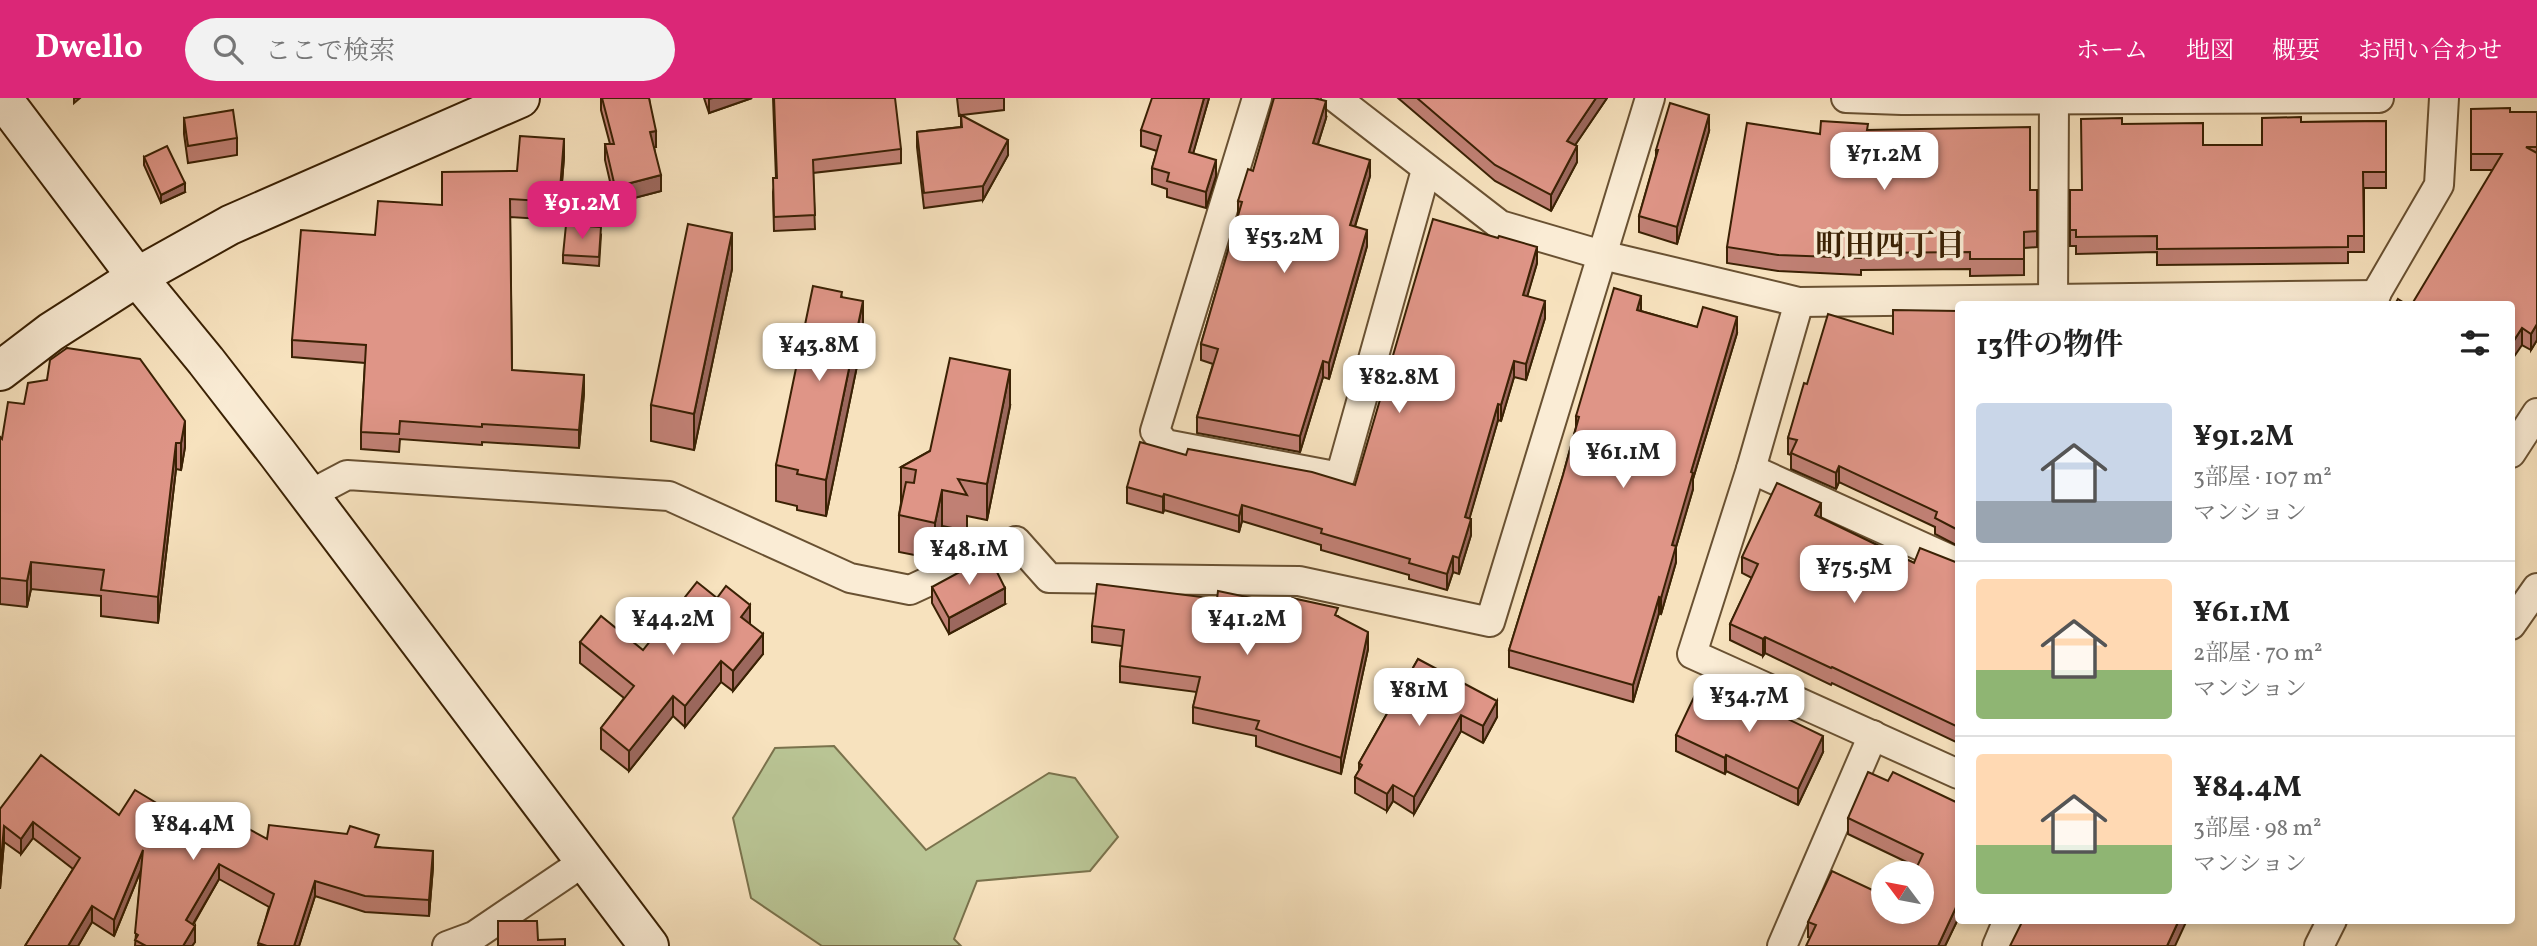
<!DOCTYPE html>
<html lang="ja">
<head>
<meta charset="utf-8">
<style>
  body { margin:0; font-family:Vollkorn,"Noto Serif JP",serif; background:#f2f2f2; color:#222; height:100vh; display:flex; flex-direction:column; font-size:26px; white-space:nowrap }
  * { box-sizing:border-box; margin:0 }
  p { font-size:23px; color:#767676 }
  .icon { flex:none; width:38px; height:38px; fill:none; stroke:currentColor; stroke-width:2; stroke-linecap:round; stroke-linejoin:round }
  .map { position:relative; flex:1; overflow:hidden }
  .sheet { position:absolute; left:1955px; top:203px; width:560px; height:623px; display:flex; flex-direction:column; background:#fff; border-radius:7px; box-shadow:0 4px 10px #0003 }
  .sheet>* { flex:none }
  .needle { width:46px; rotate:302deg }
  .buttons { position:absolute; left:1871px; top:763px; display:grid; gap:14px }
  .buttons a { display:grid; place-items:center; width:63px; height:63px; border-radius:50%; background:#fff; box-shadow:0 4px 10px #0003; font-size:35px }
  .price { position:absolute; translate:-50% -60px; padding:0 16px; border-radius:14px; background:#fff; color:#222; font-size:23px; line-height:46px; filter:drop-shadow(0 2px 4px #0008) }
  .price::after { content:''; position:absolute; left:50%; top:42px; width:21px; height:16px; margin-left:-10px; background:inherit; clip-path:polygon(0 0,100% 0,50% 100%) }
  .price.selected { background:#db2777; color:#fff }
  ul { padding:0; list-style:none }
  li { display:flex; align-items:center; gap:21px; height:175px; padding:0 21px }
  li+li { border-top:2px solid #e0e0e0 }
  li span { display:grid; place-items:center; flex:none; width:196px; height:140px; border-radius:7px; color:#555 }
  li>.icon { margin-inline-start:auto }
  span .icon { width:84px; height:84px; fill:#fffc; stroke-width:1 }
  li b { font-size:30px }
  h2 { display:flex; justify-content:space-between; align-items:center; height:84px; padding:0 21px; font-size:30px }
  header { display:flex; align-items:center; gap:42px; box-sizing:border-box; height:98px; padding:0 35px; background:#db2777; color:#fff }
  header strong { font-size:33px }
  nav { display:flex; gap:38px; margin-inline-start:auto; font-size:24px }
  .search { width:490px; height:63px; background:#f2f2f2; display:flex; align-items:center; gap:18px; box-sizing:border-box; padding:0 24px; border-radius:38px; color:#767676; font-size:26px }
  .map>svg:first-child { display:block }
  .green { fill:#b9c494; stroke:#7a724c; stroke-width:2 }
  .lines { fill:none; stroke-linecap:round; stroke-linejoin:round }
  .street-casing { stroke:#695132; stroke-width:32 }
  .secondary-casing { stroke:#3a2104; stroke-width:42 }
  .street { stroke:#faecd5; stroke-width:28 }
  .secondary { stroke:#faecd5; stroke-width:38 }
  .wall { fill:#c08074; stroke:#3a2104; stroke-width:2 }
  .shaded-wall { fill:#9c685e; stroke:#3a2104; stroke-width:2 }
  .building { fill:#df9587; stroke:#3a2104; stroke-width:2 }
  .labels { text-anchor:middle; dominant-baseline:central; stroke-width:7; stroke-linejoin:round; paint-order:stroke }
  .neighbourhood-label { font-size:30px; font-weight:bold; fill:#3a2104; stroke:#faecd5 }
</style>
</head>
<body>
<header>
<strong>Dwello</strong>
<div class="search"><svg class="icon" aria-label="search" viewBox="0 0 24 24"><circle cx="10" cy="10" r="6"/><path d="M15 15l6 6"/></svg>ここで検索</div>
<nav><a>ホーム</a><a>地図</a><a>概要</a><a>お問い合わせ</a></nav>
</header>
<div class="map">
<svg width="2537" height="848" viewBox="0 0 2537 848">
  <rect width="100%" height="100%" fill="#f7e2be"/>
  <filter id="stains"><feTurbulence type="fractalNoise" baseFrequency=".00286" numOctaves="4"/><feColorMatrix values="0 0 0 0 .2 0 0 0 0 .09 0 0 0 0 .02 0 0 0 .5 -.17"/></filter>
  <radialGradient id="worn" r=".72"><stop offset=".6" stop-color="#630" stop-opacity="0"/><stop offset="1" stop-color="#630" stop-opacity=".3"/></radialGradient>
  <polygon class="green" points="834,648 926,752 1049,675 1075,680 1118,739 1090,773 977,783 954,841 961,848 822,848 751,800 733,720 775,650"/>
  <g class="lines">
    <defs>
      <g id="street">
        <polyline points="1257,0 1155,333 1165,346 1340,379 1426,72"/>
        <polyline points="1336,0 1500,127 1602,157 1799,204 2376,197"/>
        <polyline points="1846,0 1902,2 2379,0"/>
        <polyline points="1799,204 1751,371 1692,556 1958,676"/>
        <polyline points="2053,206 2054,2"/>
        <polyline points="2370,206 2439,87 2444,0"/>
        <polyline points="2511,355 2537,315"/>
        <polyline points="1751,371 1958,465"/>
        <polyline points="309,397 347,377 669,398 850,480 910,492 1016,443 1049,480 1299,483 1490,524 1650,0"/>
        <polyline points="2511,527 2537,490"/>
        <polyline points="447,848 474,838 585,763"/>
        <polyline points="1782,848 1873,637"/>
        <polyline points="1997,848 2008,822"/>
        <polyline points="2319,848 2332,822"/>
      </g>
      <g id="secondary">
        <polyline points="2,0 137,179 206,263 278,356 649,848"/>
        <polyline points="0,273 51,234 137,179 230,127 520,0"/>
      </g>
    </defs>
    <use href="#street" class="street-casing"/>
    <use href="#secondary" class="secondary-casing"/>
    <use href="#street" class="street"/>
    <use href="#secondary" class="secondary"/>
  </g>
  <g class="wall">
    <polygon points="601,0 649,0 656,49 654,49 661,93 615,105 605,62 605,46 610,46 601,12"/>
    <polygon points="704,0 752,0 709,15"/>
    <polygon points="773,0 901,51 901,65 813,75 815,131 774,133 773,94 776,80"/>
    <polygon points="957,0 1004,0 1004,12 962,17 1008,57 983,102 924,110 917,49 917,34 961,29 961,18 959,18"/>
    <polygon points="1209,0 1193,55 1216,78 1206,110 1167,99 1167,91 1152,86 1152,70 1157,53 1141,48 1141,32"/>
    <polygon points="1398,0 1607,0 1575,47 1577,64 1551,113 1495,83"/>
    <polygon points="2471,11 2510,14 2537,14 2537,242 2531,252 2522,247 2492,72 2471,72"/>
    <polygon points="184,20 237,40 237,57 188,65 184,36"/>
    <polygon points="1326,20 1318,46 1370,78 1355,129 1367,148 1329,281 1323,279 1300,354 1197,335 1197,319 1213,266 1201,262 1201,246 1238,119 1238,103 1253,73"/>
    <polygon points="2386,23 2386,90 2364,90 2364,154 2348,154 2348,165 2157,167 2157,154 2076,156 2076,148 2070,148 2070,92 2082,92 2122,26 2203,47 2262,47 2301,24"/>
    <polygon points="1868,32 2030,92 2037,92 2037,149 2024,150 2024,177 1970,178 1970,171 1861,172 1861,177 1778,173 1727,165 1727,149 1820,36"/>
    <polygon points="1709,33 1677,146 1639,134 1639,118 1656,58 1656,52"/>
    <polygon points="144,59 185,94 161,105 144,67"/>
    <polygon points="564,59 559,122 510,119 512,272 584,295 579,350 482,344 482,347 400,341 399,354 361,351 361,334 365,265 292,259 292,242 375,137 517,73"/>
    <polygon points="601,137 599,168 563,165 563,157"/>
    <polygon points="1537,165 1527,198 1545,220 1526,282 1514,279 1501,323 1498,322 1469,421 1471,437 1459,476 1453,474 1447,492 1409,481 1409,477 1321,452 1321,447 1242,423 1239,434 1164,412 1163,415 1127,405 1127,389 1186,357 1355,387"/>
    <polygon points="732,171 694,352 651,343 651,307"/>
    <polygon points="842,199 863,239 826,418 797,412 797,408 776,403 776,367"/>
    <polygon points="1641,213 1697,229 1737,235 1693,381 1693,391 1676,449 1676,464 1661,516 1659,515 1633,604 1509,569 1509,552 1563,377 1576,329 1576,318"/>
    <polygon points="1958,213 1958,448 1935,436 1935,429 1839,384 1836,391 1791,371 1791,357 1788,356 1788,340 1807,286 1893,236"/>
    <polygon points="67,250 185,349 181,372 176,371 158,525 101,518 101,498 31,491 27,509 0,506 0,339 2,341 24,306 47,282"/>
    <polygon points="1010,308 987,422 967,418 967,433 942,428 935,461 899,454 899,417 901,405 901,369"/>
    <polygon points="1821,420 1914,465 1958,465 1958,645 1832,585 1831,587 1765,555 1763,558 1730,542 1730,526 1752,480 1742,475 1742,459"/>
    <polygon points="932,489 1005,506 949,536 932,505"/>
    <polygon points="1338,518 1368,551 1341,676 1256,648 1256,638 1193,625 1193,609 1197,594 1120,584 1120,568 1122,548 1092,544 1092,528"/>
    <polygon points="750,526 763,556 733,593 721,584 685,629 673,618 629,673 601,651 601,630 624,600 580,565 580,544 643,552"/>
    <polygon points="1418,561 1497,619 1483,645 1461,633 1414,716 1393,703 1387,713 1355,695 1355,679 1359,673 1359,665"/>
    <polygon points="1676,637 1823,654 1798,707 1726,673 1725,676 1676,653"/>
    <polygon points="1888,683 1958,705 1958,821 1945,848 1808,839 1808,824 1883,814 1922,814 1917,769 1848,736 1848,720"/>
    <polygon points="0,711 119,717 203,733 267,741 379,749 433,769 429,818 365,814 315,798 299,848 258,848 269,809 219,781 193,827 195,844 192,848 135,848 141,772 114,838 92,824 78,848 25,848 73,771 33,740 21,756 4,744 0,791"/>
  </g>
  <g class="shaded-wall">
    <polygon points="74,0 80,0 74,5"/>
    <polygon points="713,0 752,0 709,15 709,1"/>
    <polygon points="1204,0 1209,0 1189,70 1189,54"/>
    <polygon points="1596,0 1607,0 1567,59 1567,43"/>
    <polygon points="1326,3 1326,20 1313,61 1313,45"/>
    <polygon points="1709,17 1709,33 1677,146 1677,129"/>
    <polygon points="656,33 656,49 650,50 650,34"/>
    <polygon points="564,41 564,59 559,122 559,104"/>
    <polygon points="1008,42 1008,57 983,102 983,88"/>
    <polygon points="1577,48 1577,64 1551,113 1551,97"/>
    <polygon points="1216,62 1216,78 1206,110 1206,94"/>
    <polygon points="1370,62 1370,78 1350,144 1350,127"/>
    <polygon points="661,77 661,93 615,105 615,89"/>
    <polygon points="185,85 185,94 161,105 161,97"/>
    <polygon points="1367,132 1367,148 1329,281 1329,265"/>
    <polygon points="732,135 732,171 694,352 694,316"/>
    <polygon points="1537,149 1537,165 1523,213 1523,197"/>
    <polygon points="1641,198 1641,214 1637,212"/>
    <polygon points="863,203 863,239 826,418 826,382"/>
    <polygon points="1545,203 1545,220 1526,282 1526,266"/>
    <polygon points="1737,219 1737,235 1693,381 1693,391 1676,449 1676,464 1661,516 1661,500 1672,447 1691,374"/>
    <polygon points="2537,226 2537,242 2531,252 2531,236"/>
    <polygon points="2522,230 2522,247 2511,263 2511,247"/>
    <polygon points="1323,263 1323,279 1300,354 1300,338"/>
    <polygon points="1514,263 1514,279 1501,323 1501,307"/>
    <polygon points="1010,272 1010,308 987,422 987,386"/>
    <polygon points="584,277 584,295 579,350 579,332"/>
    <polygon points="1498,306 1498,322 1465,436 1465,419"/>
    <polygon points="185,323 185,349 181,372 181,345"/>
    <polygon points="176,345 176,371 158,525 158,499"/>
    <polygon points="1839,368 1839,384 1836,391 1836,375"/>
    <polygon points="942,392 942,428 935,461 935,425"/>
    <polygon points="1164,396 1164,412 1163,415 1163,399"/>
    <polygon points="1821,405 1821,421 1815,417"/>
    <polygon points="1242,407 1242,423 1239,434 1239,418"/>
    <polygon points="1471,421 1471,437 1459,476 1459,460"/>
    <polygon points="1453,458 1453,474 1447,492 1447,476"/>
    <polygon points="31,464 31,491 27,509 27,483"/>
    <polygon points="1005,490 1005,506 949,536 949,520"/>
    <polygon points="1659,499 1659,515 1633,604 1633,587"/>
    <polygon points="750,507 750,528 741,519"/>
    <polygon points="1368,534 1368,551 1341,676 1341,660"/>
    <polygon points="763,536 763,556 733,593 733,573"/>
    <polygon points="1765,539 1765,555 1763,558 1763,541"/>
    <polygon points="721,563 721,584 685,629 685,608"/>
    <polygon points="673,598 673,618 629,673 629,653"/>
    <polygon points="1497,603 1497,619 1483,645 1483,628"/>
    <polygon points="1461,617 1461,633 1414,716 1414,699"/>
    <polygon points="1823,638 1823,654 1798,707 1798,691"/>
    <polygon points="1726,657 1726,673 1725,676 1725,660"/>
    <polygon points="1393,687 1393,703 1387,713 1387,696"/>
    <polygon points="33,724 33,740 21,756 21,741"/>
    <polygon points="4,728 4,744 0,791 0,775"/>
    <polygon points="143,752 143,767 114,838 114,822"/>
    <polygon points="433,753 433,769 429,818 429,802"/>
    <polygon points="219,766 219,781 186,838 186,822"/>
    <polygon points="315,783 315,798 299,848 294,848"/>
    <polygon points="1958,805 1958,821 1945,848 1938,848"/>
    <polygon points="92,808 92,824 78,848 68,848"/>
    <polygon points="2179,822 2187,822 2175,848 2167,848"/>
    <polygon points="195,828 195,844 192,848 183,848"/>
  </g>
  <g class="building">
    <polygon points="602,0 649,0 656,33 650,34 661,77 615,89 605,46 614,46"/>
    <polygon points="774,0 895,0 901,51 813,62 815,117 774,119 773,80 777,80"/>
    <polygon points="1152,0 1204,0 1189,54 1216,62 1206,94 1167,83 1169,75 1152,70 1161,38 1141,32"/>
    <polygon points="1274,0 1314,0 1326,3 1313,45 1370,62 1350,127 1367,132 1329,265 1323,263 1300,338 1197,319 1218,251 1201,246 1242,104 1238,103 1248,71 1253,73"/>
    <polygon points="1417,0 1596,0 1567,43 1577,48 1551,97 1495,67"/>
    <polygon points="1670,5 1709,17 1677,129 1639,118 1658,52 1656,52"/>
    <polygon points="2510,10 2510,14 2537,14 2537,49 2526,49 2537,55 2537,226 2531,236 2522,230 2511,247 2511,206 2412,206 2502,56 2471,56 2471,11"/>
    <polygon points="233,12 237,40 188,48 184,20"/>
    <polygon points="961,17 1008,42 983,88 924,95 917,34 962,29"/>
    <polygon points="2301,19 2301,24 2386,23 2386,74 2363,74 2364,138 2348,138 2348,149 2157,151 2157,138 2076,139 2076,132 2070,132 2070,92 2082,92 2081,21 2122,20 2122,26 2203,25 2203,47 2262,47 2262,20"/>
    <polygon points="1821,23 1868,26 1867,32 2030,29 2030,92 2037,92 2037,133 2024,134 2024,161 1970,161 1970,154 1861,155 1861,160 1778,157 1727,149 1747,25 1820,36"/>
    <polygon points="520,38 564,41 559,104 510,101 512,272 584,277 579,332 482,326 482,329 400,323 399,336 361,334 366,247 292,242 301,132 375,137 378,103 442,107 442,74 517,73"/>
    <polygon points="167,48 185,85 161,97 144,59"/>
    <polygon points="1433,121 1498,140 1499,138 1537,149 1523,197 1545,203 1526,266 1514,263 1501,307 1498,306 1465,419 1471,421 1459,460 1453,458 1447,476 1409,465 1410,461 1321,435 1322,431 1242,407 1239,418 1164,396 1163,399 1127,389 1140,344 1186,357 1188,351 1312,374 1355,387"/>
    <polygon points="688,126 732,135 694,316 651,307"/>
    <polygon points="566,127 601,129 599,159 563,157"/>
    <polygon points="813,188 842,194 841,199 863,203 826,382 797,376 798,372 776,367"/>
    <polygon points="1614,190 1641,198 1637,212 1697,229 1703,209 1737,219 1691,374 1693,375 1672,447 1676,448 1661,500 1659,499 1633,587 1509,552 1563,377 1579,319 1576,318"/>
    <polygon points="2398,201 2406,206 2395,206"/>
    <polygon points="1893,212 1958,213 1958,432 1935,420 1937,414 1839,368 1836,375 1791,355 1797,342 1788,340 1804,285 1807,286 1828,216 1893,236"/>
    <polygon points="67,250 140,261 185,323 181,345 176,345 158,499 101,492 104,472 31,464 27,483 0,480 0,339 2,341 8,304 24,306 28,285 47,282 50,262"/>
    <polygon points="950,260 1010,272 987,386 958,381 967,397 942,392 935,425 899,417 906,384 914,385 916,372 901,369 930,353"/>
    <polygon points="1777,385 1821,405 1815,417 1914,465 1920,450 1958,465 1958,629 1832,569 1831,570 1765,539 1763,541 1730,526 1758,466 1742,459"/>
    <polygon points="989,458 1005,490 949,520 932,489"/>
    <polygon points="697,484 717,500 726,488 750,507 741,519 763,536 733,573 721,563 685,608 673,598 629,653 601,630 634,588 580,544 601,518 643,552"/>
    <polygon points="1097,486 1217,501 1218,493 1290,508 1292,500 1338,510 1335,517 1368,534 1341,660 1256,631 1259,623 1193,609 1200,579 1120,568 1124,532 1092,528"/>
    <polygon points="1418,561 1497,603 1483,628 1461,617 1414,699 1393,687 1387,696 1355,679 1362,667 1359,665"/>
    <polygon points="1703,580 1823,638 1798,691 1726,657 1725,660 1676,637"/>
    <polygon points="41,657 119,717 135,692 203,733 214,712 267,741 269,727 347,736 350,728 379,737 375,749 433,753 429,802 365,798 315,783 294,848 267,848 258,845 274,796 219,766 186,822 195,828 183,848 146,848 135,842 138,837 135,835 143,752 114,822 92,808 68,848 25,848 80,760 33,724 21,741 4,728 0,775 0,711"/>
    <polygon points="1868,674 1888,683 1893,674 1958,705 1958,805 1938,848 1806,848 1816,827 1808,824 1832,773 1883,797 1883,814 1922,814 1922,775 1914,775 1923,756 1848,720"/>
    <polygon points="2023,822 2179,822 2167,848 2010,848"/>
    <polygon points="498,823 537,823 538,842 565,841 565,848 498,848"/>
  </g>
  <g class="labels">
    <g class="neighbourhood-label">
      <text x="1890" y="149">町田四丁目</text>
    </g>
  </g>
  <rect width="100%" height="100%" filter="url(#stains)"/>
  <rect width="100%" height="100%" fill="url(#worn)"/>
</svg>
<div class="buttons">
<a><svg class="needle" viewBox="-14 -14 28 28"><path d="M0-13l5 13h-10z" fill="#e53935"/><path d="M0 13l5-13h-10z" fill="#767676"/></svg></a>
</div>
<b class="price" style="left:1884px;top:94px">¥71.2M</b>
<b class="price selected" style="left:582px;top:143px">¥91.2M</b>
<b class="price" style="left:1284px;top:177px">¥53.2M</b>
<b class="price" style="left:819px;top:285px">¥43.8M</b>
<b class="price" style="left:1399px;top:317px">¥82.8M</b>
<b class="price" style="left:1623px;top:392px">¥61.1M</b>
<b class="price" style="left:969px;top:489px">¥48.1M</b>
<b class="price" style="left:1854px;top:507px">¥75.5M</b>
<b class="price" style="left:673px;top:559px">¥44.2M</b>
<b class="price" style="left:1247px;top:559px">¥41.2M</b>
<b class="price" style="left:1419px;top:630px">¥81M</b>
<b class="price" style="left:1749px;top:636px">¥34.7M</b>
<b class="price" style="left:193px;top:764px">¥84.4M</b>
<section class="sheet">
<h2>13件の物件<svg class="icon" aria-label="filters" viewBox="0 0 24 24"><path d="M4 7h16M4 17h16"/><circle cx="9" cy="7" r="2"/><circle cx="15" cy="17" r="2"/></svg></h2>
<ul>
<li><span style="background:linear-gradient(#c9d6e8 70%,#9aa5b1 0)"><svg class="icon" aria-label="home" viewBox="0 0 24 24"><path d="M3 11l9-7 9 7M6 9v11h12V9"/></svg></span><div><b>¥91.2M</b><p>3部屋 · 107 m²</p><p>マンション</p></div></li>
<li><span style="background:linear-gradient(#ffd9b3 65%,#8fb573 0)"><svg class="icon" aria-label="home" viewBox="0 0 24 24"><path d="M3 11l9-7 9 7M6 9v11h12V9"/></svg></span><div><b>¥61.1M</b><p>2部屋 · 70 m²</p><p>マンション</p></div></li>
<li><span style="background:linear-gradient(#ffd9b3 65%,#8fb573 0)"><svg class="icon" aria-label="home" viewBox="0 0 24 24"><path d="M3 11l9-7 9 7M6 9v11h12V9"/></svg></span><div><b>¥84.4M</b><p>3部屋 · 98 m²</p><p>マンション</p></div></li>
</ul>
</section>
</div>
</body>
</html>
